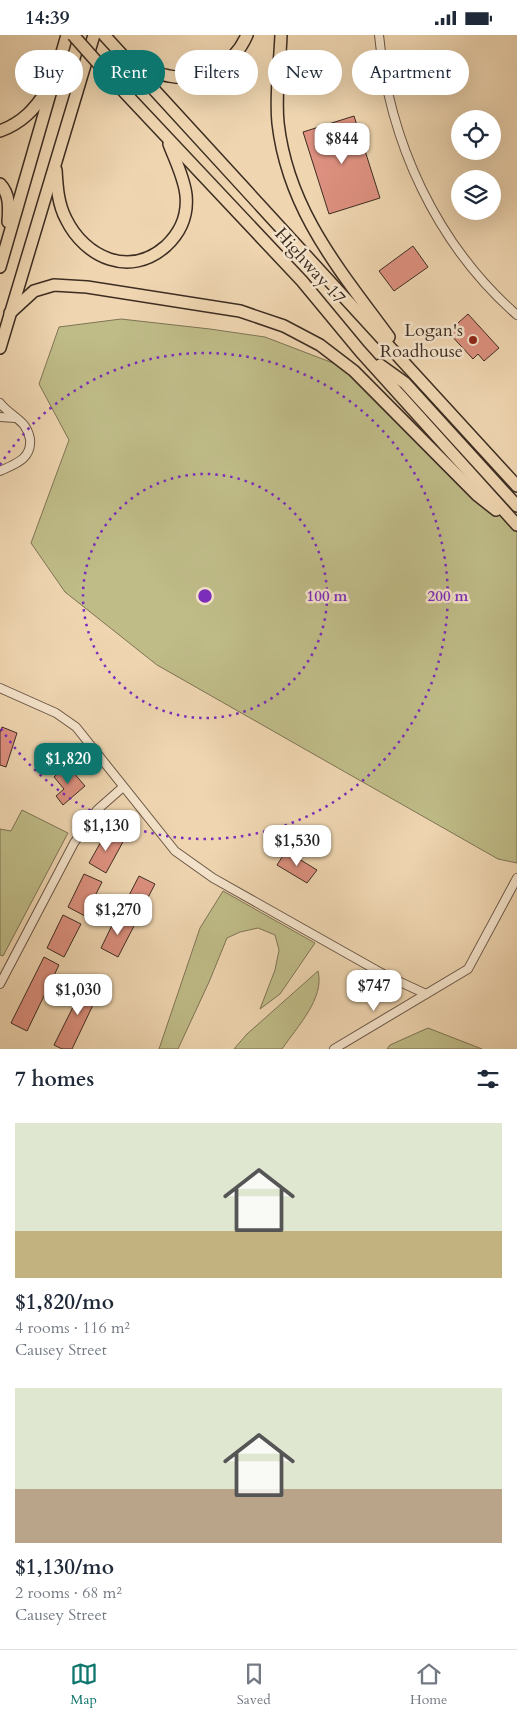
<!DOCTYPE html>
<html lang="en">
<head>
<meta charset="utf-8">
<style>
  body { margin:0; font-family:Cardo,serif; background:#f2f2f3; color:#1f2937; height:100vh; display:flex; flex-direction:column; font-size:19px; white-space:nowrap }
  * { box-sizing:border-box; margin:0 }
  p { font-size:16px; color:#747a83 }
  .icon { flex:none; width:28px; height:28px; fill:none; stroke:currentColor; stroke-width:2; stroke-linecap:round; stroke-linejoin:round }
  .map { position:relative; height:1014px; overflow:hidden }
  .sheet { display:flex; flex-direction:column; background:#fff; flex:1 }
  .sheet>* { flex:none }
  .banner { position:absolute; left:15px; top:15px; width:488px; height:45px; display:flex; gap:10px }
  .fabs { position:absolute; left:451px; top:75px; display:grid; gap:10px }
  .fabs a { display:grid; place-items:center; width:50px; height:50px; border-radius:50%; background:#fff; box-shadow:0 5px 20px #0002; font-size:25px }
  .price { position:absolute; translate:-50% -42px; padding:0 11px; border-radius:10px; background:#fff; color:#222; font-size:16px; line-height:32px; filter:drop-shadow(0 1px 2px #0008) }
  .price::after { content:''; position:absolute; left:50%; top:30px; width:15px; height:11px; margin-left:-8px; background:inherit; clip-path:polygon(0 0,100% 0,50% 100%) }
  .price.active { background:#0f766e; color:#fff }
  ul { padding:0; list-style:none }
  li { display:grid; align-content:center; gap:10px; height:265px; padding:0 15px }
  li span { display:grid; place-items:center; height:155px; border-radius:0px; color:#555 }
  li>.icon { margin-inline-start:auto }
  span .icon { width:90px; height:90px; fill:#fffc; stroke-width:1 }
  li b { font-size:21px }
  h2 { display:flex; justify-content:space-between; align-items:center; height:60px; padding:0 15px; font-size:21px }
  .pill { padding:0 18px; border-radius:22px; background:#fff; box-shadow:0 5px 20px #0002; font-size:18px; line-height:45px }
  .pill.active { background:#0f766e; color:#fff }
  .status { display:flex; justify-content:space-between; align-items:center; height:35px; padding:0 25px; background:#fff; direction:ltr }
  .status svg { height:14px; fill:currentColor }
  .dock { display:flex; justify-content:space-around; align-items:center; height:70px; border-top:1px solid #e0e1e3; background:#fff; font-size:14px; color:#747a83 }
  .dock a { display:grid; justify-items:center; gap:2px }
  .dock .active { color:#0f766e }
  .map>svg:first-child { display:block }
  .green { fill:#bfbc88; stroke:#7e7455 }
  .building { fill:#dd907f; stroke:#3d2d22 }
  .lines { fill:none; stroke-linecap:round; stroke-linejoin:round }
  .minor-casing { stroke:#6a5746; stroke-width:10 }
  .highway-casing { stroke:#3d2d22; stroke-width:14 }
  .minor { stroke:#f5e4cc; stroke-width:8 }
  .highway { stroke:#efd6b1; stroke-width:11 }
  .highway-bridge-casing { stroke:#3d2d22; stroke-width:14; stroke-linecap:butt }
  .highway-bridge { stroke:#efd6b1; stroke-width:11 }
  .ring { fill:none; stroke:#7b2cbf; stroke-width:2.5; stroke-dasharray:2.5 5 }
  .poi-dot { fill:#8f2418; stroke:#f5e4cc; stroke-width:2 }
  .labels { text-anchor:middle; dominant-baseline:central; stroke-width:5; stroke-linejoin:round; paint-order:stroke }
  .street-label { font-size:18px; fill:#3d2d22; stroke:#f5e4cc }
  .poi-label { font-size:18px; fill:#3d2d22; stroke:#f5e4cc; text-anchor:end }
  .centre { fill:#7b2cbf; stroke:#f5e4cc; stroke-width:2.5 }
  .ring-label { font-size:15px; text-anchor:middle; font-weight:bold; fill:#7b2cbf; stroke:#f5e4cc; stroke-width:5; stroke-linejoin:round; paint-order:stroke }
</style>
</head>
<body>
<div class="status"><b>14:39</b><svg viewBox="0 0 49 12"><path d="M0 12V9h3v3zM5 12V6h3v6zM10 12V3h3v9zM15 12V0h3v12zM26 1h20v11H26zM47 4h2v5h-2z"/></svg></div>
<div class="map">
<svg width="517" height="1014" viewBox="0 0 517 1014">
  <rect width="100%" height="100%" fill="#efd6b1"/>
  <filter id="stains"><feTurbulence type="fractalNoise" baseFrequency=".004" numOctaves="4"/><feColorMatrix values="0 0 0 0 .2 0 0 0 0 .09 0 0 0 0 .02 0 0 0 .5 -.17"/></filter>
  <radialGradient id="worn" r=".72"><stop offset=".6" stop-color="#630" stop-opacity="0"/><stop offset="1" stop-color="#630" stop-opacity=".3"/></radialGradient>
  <g class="green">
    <polygon points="121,284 210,294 265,302 354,336 517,492 517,828 498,824 157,630 65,557 31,508 69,405 39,349 59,292"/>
    <polygon points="22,775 68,798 3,921 0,920 0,794 11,796"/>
    <polygon points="223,856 315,908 280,959 260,974 275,935 279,915 275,900 258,893 240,897 227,903 209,947 178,1014 159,1014 200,893"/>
    <path d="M318,936C325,963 297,992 282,1014H234L247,999Z"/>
    <polygon points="428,993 482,1014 387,1014 390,1010"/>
  </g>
  <g class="building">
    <polygon points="354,81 380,163 329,179 303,97"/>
    <polygon points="413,211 428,232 394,256 379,236"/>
    <polygon points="468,279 499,313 484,326 478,319 473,324 448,297"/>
    <polygon points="2,692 17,698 6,732 0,730 0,697"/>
    <polygon points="67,730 85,751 63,770 56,761 64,754 54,742"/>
    <polygon points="107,796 124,805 106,838 89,828"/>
    <polygon points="286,816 317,835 307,848 277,830"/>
    <polygon points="84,839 102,847 85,881 68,872"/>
    <polygon points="139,841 155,849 138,882 122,874"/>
    <polygon points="63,880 81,889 64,922 47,913"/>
    <polygon points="117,880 135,889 118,922 101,913"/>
    <polygon points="44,922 59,930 27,996 11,988"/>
    <polygon points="87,944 102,951 72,1014 62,1014 54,1010"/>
  </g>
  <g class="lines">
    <defs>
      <g id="minor">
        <path d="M379,0C389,106 436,209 517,280"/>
        <path d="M0,368C7,377 17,382 24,390C27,394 29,399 30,404C32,424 15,429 0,436"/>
        <polyline points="0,382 15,383"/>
        <polyline points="0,653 56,678 76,692 175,816 213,843 385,940 426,959"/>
        <polyline points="0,949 74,808 97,775 123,752"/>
        <polyline points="334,1014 468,934 517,843"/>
      </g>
      <g id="highway">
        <polyline points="104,0 517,451"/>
        <path d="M281,0C280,29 275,58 278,88C288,175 339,234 389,302"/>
        <path d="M130,24C142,30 155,39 169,41C202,48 234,30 247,0"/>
        <polyline points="112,44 302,246 360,316 517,490"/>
        <path d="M0,96C22,88 35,74 47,55"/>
        <path d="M56,135C57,152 58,169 66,184C85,223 130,243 166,211C181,197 188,180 186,160C184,142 175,125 169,109"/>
        <path d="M0,149C10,159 9,174 8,187"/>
        <polyline points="0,232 67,0"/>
        <polyline points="10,278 34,256 54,250 87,252 240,276 284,291 320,310 354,336 477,460 496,475"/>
        <polyline points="0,313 94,0"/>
        <polyline points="380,330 405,348 517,471"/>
      </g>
    </defs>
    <use href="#minor" class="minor-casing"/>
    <use href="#highway" class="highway-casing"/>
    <use href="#minor" class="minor"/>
    <use href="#highway" class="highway"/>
    <defs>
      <polyline id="highway-bridge" points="73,0 112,44"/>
    </defs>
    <use href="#highway-bridge" class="highway-bridge-casing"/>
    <use href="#highway-bridge" class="highway-bridge"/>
  </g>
  <g class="ring">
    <circle cx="205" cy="561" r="122"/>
    <path d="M0 430A243 243 0 1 1 0 692"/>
  </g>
  <circle class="poi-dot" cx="473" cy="305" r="5"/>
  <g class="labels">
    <g class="street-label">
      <text transform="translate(310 231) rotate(48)">Highway 17</text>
    </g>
    <g class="poi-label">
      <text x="463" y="295">Logan's<tspan x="463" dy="21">Roadhouse</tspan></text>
    </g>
  </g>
  <circle cx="205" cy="561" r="8" class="centre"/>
  <g class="ring-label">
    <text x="327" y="566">100 m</text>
    <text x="448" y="566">200 m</text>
  </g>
  <rect width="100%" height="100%" filter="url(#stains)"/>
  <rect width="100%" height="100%" fill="url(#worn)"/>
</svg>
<div class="fabs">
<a><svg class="icon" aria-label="locate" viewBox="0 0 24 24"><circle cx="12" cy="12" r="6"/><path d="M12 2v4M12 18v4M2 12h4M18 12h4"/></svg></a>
<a><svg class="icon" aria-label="layers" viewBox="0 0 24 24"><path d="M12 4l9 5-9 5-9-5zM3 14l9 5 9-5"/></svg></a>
</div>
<b class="price" style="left:342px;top:130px">$844</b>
<b class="price active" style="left:68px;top:750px">$1,820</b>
<b class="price" style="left:106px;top:817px">$1,130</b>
<b class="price" style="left:297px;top:832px">$1,530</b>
<b class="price" style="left:118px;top:901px">$1,270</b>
<b class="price" style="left:374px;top:977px">$747</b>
<b class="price" style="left:78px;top:981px">$1,030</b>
<div class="banner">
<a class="pill">Buy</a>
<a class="pill active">Rent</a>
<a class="pill">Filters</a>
<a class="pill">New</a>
<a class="pill">Apartment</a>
</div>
</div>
<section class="sheet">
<h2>7 homes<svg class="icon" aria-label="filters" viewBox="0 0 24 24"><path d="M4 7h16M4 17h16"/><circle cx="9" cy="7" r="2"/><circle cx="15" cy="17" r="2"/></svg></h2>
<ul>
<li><span style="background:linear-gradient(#dfe7d0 70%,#c2b280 0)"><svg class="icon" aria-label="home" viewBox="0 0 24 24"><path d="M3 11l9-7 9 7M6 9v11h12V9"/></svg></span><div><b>$1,820/mo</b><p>4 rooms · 116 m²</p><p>Causey Street</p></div></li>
<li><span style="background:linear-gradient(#dfe7d0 65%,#b9a48a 0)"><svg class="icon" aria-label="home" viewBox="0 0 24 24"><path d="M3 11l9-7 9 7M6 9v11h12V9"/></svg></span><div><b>$1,130/mo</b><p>2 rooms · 68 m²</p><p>Causey Street</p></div></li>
</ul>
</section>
<nav class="dock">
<a class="active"><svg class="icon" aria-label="map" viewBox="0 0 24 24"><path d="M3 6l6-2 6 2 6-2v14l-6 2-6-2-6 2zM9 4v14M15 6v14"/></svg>Map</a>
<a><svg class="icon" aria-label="saved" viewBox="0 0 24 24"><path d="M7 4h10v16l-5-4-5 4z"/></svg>Saved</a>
<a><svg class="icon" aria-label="home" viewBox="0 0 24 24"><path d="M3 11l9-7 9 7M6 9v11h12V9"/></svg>Home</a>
</nav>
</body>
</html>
